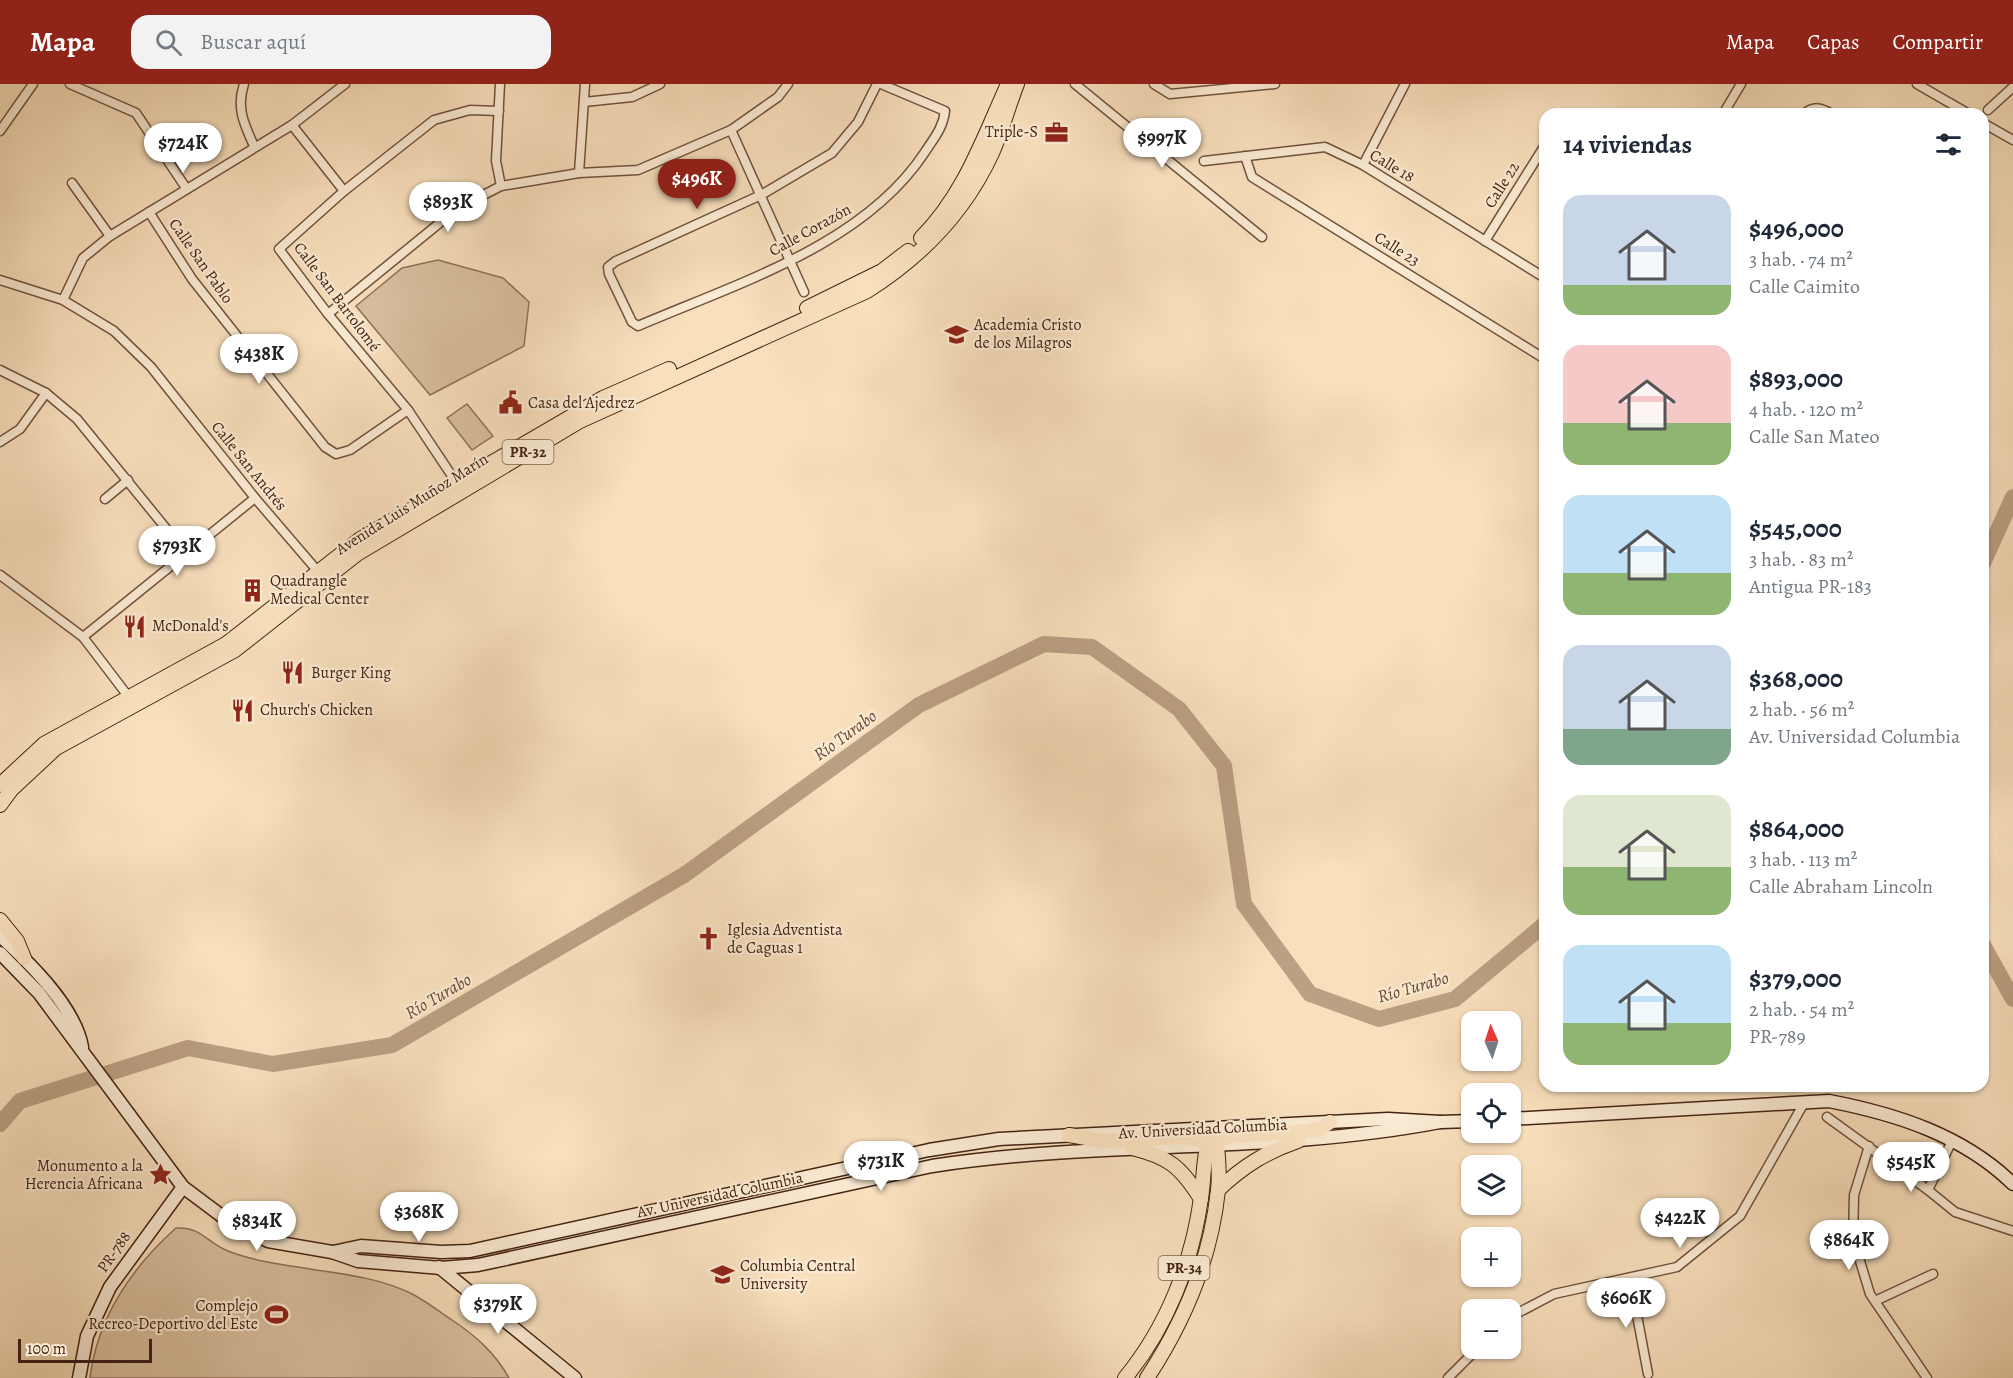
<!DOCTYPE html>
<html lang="es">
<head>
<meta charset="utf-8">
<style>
  body { margin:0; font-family:Alegreya,serif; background:#f2f2f3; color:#1f2937; height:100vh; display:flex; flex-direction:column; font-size:22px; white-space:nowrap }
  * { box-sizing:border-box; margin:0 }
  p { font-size:20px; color:#747a83 }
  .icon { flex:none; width:33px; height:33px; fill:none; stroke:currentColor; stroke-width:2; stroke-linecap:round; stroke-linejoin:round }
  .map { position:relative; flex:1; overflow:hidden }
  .side { position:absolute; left:1539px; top:24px; width:450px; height:984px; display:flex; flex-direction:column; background:#fff; border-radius:18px; box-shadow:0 2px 4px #0004 }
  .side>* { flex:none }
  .needle { width:39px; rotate:357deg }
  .tools { position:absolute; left:1461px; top:927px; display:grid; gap:12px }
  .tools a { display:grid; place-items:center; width:60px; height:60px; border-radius:12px; background:#fff; box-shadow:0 2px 4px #0004; font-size:30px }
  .scale { position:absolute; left:18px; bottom:15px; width:134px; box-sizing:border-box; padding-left:6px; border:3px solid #442312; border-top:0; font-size:16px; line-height:21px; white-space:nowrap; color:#442312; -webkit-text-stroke:4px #fbebd4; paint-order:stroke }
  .price { position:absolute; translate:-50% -51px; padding:0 14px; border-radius:21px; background:#fff; color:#222; font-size:20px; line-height:39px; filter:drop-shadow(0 2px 3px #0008) }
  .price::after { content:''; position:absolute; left:50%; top:36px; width:18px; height:14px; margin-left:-9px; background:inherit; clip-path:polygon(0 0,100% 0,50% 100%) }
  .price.selected { background:#8f2418; color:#fff }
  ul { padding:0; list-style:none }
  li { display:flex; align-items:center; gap:18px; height:150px; padding:0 24px }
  li span { display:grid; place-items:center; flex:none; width:168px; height:120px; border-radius:18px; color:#555 }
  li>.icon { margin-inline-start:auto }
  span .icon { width:72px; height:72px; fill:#fffc; stroke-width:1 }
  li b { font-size:26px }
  h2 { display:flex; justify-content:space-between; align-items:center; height:72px; padding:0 24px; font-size:26px }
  header { display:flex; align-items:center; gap:36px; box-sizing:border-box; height:84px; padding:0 30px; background:#8f2418; color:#fff }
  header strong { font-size:28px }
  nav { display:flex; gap:33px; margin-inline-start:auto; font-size:21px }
  .search { width:420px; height:54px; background:#f2f2f3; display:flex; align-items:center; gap:15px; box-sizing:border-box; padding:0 21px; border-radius:18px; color:#747a83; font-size:22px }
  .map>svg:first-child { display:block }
  .green { fill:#dac0a0; stroke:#8f7259; stroke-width:1.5 }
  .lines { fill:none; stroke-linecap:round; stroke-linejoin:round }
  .river { stroke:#bba083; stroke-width:16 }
  .street-casing { stroke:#71523d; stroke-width:11 }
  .secondary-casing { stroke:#442312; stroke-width:15 }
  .primary-casing { stroke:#442312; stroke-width:16 }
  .street { stroke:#fbebd4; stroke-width:8 }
  .secondary { stroke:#fbebd4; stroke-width:12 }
  .primary { stroke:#f9e0bd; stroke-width:14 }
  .labels { text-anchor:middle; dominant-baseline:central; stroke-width:4.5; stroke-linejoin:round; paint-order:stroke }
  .shield { fill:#fbebd4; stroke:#7b5f4c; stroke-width:1.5 }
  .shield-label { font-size:15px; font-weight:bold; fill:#442312 }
  .poi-label { font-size:16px; fill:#442312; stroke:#fbebd4; text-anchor:start }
  .street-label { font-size:16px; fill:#442312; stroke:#fbebd4 }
  .water-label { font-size:18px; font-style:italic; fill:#684834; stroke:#fbebd4 }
</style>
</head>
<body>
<header>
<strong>Mapa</strong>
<div class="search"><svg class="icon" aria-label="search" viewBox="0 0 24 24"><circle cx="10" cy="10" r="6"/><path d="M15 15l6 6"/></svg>Buscar aquí</div>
<nav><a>Mapa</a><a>Capas</a><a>Compartir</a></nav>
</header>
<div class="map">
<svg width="2013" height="1294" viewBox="0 0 2013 1294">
  <rect width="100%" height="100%" fill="#f9e0bd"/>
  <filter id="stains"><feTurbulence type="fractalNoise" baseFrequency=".00333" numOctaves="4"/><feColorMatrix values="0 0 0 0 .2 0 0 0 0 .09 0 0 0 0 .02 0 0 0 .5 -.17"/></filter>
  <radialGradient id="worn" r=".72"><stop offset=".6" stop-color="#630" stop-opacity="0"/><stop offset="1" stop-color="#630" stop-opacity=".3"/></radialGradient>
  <g class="green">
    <polygon points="438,176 503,194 529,218 524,262 430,311 356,222 402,184"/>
    <polygon points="467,320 493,352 472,366 447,334"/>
    <path d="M176,1144C202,1143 206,1158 228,1167C284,1189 362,1183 414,1211C427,1218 440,1228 452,1236C476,1252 495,1269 509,1294H90C97,1235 131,1184 176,1144Z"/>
  </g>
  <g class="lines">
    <g class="river">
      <polyline points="1983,479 2013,413"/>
      <polyline points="1983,861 2013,915"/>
      <polyline points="0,1040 20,1017 188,964 273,980 392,961 684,791 919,621 1044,560 1092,563 1179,625 1224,682 1244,820 1310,910 1379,935 1455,915 1545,840"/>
    </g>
    <defs>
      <g id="street">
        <polyline points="70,0 136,29 186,104"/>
        <path d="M244,0C236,24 244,40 254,62"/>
        <polyline points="500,0 496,77 501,102"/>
        <path d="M877,0L858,38L832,69L761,111L616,177L608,183L609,190L632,238L638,242C738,199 864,161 925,68C934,54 943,44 945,27L881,0"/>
        <polyline points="1075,0 1262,153"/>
        <polyline points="1154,0 1170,10 1275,0"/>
        <polyline points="1917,0 1969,30"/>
        <polyline points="584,18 632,13 660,0"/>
        <polyline points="1988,26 2013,3"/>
        <polyline points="1652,30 1672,30"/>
        <polyline points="1723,30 1741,0"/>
        <path d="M1804,30C1814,21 1822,24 1832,30"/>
        <polyline points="1983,39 2013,56"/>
        <polyline points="292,41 344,107"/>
        <polyline points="731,46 804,208"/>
        <polyline points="0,47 33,0"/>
        <polyline points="1245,72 1252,93 1545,275"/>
        <polyline points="1204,77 1325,63 1363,81 1545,194"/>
        <polyline points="1363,81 1405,0"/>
        <polyline points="579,89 585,0"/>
        <polyline points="72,99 110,152"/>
        <polyline points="149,128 192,195 325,363 336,370 350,366 408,326"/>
        <polyline points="1485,157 1545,61"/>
        <polyline points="0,196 63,216 114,247 151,283 255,414 321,491"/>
        <polyline points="63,216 83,174 110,152 292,41 345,0"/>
        <polyline points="328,230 458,124 501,102 579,89 638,86 731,46 778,13 788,0"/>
        <polyline points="0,286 46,309 77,335 186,469"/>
        <polyline points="0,358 20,345 46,309"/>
        <polyline points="458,401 408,326 328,230 279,165 344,107 434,36 470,26 499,27"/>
        <polyline points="105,415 128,396"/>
        <polyline points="0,491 83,553 131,616"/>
        <polyline points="83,553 255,414"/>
        <polyline points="1827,1033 1928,1106 1955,1128 2013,1147"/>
        <polyline points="1869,1062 1854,1111 1853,1154 1870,1210 1927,1294"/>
        <polyline points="1928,1106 1952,1057"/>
        <polyline points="1630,1194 1648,1290"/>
        <polyline points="1875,1217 1933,1190"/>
        <polyline points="1510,1233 1554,1210 1677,1183 1740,1132 1804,1019"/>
        <polyline points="1448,1294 1478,1264"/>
      </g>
      <g id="secondary">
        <path d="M0,852C30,879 75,923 82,963"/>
        <path d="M0,869L39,909L183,1103L227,1136L268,1157L332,1168L358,1177L441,1184L478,1181L932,1082C1100,1056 1272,1070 1440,1038"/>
        <path d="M1510,1035L1829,1017C1896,1030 1963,1051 2013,1100"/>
        <polyline points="333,1168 361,1162 441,1168 470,1167 929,1066 999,1055 1388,1035 1440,1038 1472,1037"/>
        <polyline points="439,1183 575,1294"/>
        <polyline points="79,1294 87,1252 110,1203 183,1103"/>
      </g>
      <g id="primary">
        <path d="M921,154C964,111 983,55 1008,0"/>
        <polyline points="807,224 882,187 908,167"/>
        <polyline points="0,701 44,660 226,560 359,456 603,314 669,285"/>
        <path d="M0,721L11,706L56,664L235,566L357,470L580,337L867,207C921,173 965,128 992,69C1002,47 1008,23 1017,0"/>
        <polyline points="0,836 17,857 24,874"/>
        <path d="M1069,1051L1104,1057L1185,1053L1217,1060C1218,1075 1220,1092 1218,1106C1211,1174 1184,1238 1147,1294"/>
        <path d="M1132,1064C1169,1073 1181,1083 1201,1115"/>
        <path d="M1218,1106C1243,1082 1266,1068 1298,1057"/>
        <path d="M1125,1294C1167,1243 1192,1179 1201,1114C1204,1096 1203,1077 1208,1059L1235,1052L1308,1047L1320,1045L1330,1038"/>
      </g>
    </defs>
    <use href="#street" class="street-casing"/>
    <use href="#secondary" class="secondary-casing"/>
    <use href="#primary" class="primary-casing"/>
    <use href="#street" class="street"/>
    <use href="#secondary" class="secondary"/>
    <use href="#primary" class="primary"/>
  </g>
  <defs>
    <symbol id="office-bare" viewBox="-9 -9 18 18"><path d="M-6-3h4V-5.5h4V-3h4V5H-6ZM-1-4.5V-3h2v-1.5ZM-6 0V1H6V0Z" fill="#8f2418" stroke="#fbebd4" stroke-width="2.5" paint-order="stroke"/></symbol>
    <symbol id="school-bare" viewBox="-9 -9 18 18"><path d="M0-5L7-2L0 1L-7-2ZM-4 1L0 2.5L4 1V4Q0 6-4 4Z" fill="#8f2418" stroke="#fbebd4" stroke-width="2.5" paint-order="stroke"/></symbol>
    <symbol id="civic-bare" viewBox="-9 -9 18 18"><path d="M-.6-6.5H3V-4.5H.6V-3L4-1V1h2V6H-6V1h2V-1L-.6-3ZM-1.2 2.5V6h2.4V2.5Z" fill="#8f2418" stroke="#fbebd4" stroke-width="2.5" paint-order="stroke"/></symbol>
    <symbol id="building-bare" viewBox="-9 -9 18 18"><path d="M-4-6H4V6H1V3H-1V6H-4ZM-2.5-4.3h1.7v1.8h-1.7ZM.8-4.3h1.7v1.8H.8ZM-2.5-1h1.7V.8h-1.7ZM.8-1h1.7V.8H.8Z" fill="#8f2418" stroke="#fbebd4" stroke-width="2.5" paint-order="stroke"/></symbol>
    <symbol id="restaurant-bare" viewBox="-9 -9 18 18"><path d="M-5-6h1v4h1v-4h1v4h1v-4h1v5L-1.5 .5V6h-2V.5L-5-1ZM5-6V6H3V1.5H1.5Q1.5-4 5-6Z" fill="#8f2418" stroke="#fbebd4" stroke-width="2.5" paint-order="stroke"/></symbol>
    <symbol id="church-bare" viewBox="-9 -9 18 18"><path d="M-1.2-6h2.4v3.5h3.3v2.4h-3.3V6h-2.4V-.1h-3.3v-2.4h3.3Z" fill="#8f2418" stroke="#fbebd4" stroke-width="2.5" paint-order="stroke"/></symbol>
    <symbol id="sight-bare" viewBox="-9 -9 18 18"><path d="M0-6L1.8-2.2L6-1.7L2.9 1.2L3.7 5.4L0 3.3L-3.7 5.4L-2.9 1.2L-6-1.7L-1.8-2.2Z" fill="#8f2418" stroke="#fbebd4" stroke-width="2.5" paint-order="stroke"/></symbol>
    <symbol id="university-bare" viewBox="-9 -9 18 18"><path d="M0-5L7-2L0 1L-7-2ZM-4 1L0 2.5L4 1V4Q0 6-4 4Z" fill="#8f2418" stroke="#fbebd4" stroke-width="2.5" paint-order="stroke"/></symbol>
    <symbol id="stadium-bare" viewBox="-9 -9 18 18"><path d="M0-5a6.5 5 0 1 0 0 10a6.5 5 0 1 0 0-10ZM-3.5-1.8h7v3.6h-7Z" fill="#8f2418" stroke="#fbebd4" stroke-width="2.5" paint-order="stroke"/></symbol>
  </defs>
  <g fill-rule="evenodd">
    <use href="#office-bare" x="1040" y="32" width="33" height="33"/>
    <use href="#school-bare" x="940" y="234" width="33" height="33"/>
    <use href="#civic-bare" x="494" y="302" width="33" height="33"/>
    <use href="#building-bare" x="236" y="490" width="33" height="33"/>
    <use href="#restaurant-bare" x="118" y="526" width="33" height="33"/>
    <use href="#restaurant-bare" x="276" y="572" width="33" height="33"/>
    <use href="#restaurant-bare" x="226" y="610" width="33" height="33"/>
    <use href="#church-bare" x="692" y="838" width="33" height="33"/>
    <use href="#sight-bare" x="144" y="1074" width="33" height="33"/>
    <use href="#university-bare" x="706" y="1174" width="33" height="33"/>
    <use href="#stadium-bare" x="260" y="1214" width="33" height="33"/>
  </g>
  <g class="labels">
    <g class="shield">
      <rect x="502.5" y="356" width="51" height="24" rx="4.5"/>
      <rect x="1158.5" y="1172" width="51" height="24" rx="4.5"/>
    </g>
    <g class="shield-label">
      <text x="528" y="368">PR-32</text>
      <text x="1184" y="1184">PR-34</text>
    </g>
    <g class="poi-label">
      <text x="1038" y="48" text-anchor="end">Triple-S</text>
      <text x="974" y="241">Academia Cristo<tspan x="974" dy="18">de los Milagros</tspan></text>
      <text x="528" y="319">Casa del Ajedrez</text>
      <text x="270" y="497">Quadrangle<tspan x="270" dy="18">Medical Center</tspan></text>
      <text x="152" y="542">McDonald's</text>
      <text x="311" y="589">Burger King</text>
      <text x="260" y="626">Church's Chicken</text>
      <text x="727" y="846">Iglesia Adventista<tspan x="727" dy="18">de Caguas 1</tspan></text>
      <text x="143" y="1082" text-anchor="end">Monumento a la<tspan x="143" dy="18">Herencia Africana</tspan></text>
      <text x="740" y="1182">Columbia Central<tspan x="740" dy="18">University</tspan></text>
      <text x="258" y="1222" text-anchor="end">Complejo<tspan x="258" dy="18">Recreo-Deportivo del Este</tspan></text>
    </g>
    <g class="street-label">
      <text transform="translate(1392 82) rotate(31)">Calle 18</text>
      <text transform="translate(1502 101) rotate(-58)">Calle 22</text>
      <text transform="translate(810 146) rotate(-29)">Calle Corazón</text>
      <text transform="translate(1397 165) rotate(32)">Calle 23</text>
      <text transform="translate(201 177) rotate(55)">Calle San Pablo</text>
      <text transform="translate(337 213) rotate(53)">Calle San Bartolomé</text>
      <text transform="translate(249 382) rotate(51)">Calle San Andrés</text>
      <text transform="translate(412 420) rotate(-32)">Avenida Luis Muñoz Marín</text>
      <text transform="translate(1203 1045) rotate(-3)">Av. Universidad Columbia</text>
      <text transform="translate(720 1111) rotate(-12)">Av. Universidad Columbia</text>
      <text transform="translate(114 1168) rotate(-55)">PR-788</text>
    </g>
    <g class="water-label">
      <text transform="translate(845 651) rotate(-36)">Río Turabo</text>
      <text transform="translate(1413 903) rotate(-16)">Río Turabo</text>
      <text transform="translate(438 912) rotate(-30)">Río Turabo</text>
    </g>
  </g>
  <rect width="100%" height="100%" filter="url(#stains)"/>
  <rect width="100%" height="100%" fill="url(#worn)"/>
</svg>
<div class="tools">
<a><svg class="needle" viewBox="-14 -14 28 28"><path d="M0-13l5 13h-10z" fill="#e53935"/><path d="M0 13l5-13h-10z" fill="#747a83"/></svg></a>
<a><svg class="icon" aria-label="locate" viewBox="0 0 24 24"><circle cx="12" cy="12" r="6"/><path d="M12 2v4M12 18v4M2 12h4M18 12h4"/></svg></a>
<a><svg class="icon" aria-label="layers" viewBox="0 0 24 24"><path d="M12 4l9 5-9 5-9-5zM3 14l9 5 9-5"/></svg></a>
<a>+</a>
<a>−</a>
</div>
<div class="scale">100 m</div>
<b class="price" style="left:1162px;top:85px">$997K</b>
<b class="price" style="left:183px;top:90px">$724K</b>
<b class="price selected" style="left:697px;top:126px">$496K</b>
<b class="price" style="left:448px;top:149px">$893K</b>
<b class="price" style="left:259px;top:301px">$438K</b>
<b class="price" style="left:177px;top:493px">$793K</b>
<b class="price" style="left:881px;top:1108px">$731K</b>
<b class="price" style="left:1911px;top:1109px">$545K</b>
<b class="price" style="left:419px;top:1159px">$368K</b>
<b class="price" style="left:1680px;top:1165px">$422K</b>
<b class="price" style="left:257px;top:1168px">$834K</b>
<b class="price" style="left:1849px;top:1187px">$864K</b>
<b class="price" style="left:1626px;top:1245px">$606K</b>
<b class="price" style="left:498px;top:1251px">$379K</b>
<section class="side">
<h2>14 viviendas<svg class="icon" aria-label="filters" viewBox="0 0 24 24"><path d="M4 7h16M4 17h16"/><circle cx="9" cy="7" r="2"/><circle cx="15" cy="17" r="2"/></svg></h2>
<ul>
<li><span style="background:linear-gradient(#c9d6e8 75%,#8fb573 0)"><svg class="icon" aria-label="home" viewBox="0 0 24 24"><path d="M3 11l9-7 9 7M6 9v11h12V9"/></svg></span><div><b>$496,000</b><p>3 hab. · 74 m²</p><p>Calle Caimito</p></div></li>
<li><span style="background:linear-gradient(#f6c9c9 65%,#8fb573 0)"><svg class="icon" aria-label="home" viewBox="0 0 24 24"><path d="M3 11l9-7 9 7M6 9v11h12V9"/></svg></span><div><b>$893,000</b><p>4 hab. · 120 m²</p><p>Calle San Mateo</p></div></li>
<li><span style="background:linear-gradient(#bfe0f5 65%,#8fb573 0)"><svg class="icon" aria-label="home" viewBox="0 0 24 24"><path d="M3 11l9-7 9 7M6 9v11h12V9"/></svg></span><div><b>$545,000</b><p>3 hab. · 83 m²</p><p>Antigua PR-183</p></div></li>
<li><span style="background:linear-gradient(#c9d6e8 70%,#7fa58c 0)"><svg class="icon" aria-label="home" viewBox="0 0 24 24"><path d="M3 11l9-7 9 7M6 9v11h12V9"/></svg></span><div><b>$368,000</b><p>2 hab. · 56 m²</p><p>Av. Universidad Columbia</p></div></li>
<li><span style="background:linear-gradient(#dfe7d0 60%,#8fb573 0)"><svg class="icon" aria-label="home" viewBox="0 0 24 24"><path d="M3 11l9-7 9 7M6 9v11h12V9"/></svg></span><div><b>$864,000</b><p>3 hab. · 113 m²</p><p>Calle Abraham Lincoln</p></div></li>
<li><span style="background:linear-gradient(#bfe0f5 65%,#8fb573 0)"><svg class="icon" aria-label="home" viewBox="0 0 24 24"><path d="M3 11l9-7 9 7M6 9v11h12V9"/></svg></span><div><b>$379,000</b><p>2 hab. · 54 m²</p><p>PR-789</p></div></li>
</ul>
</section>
</div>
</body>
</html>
